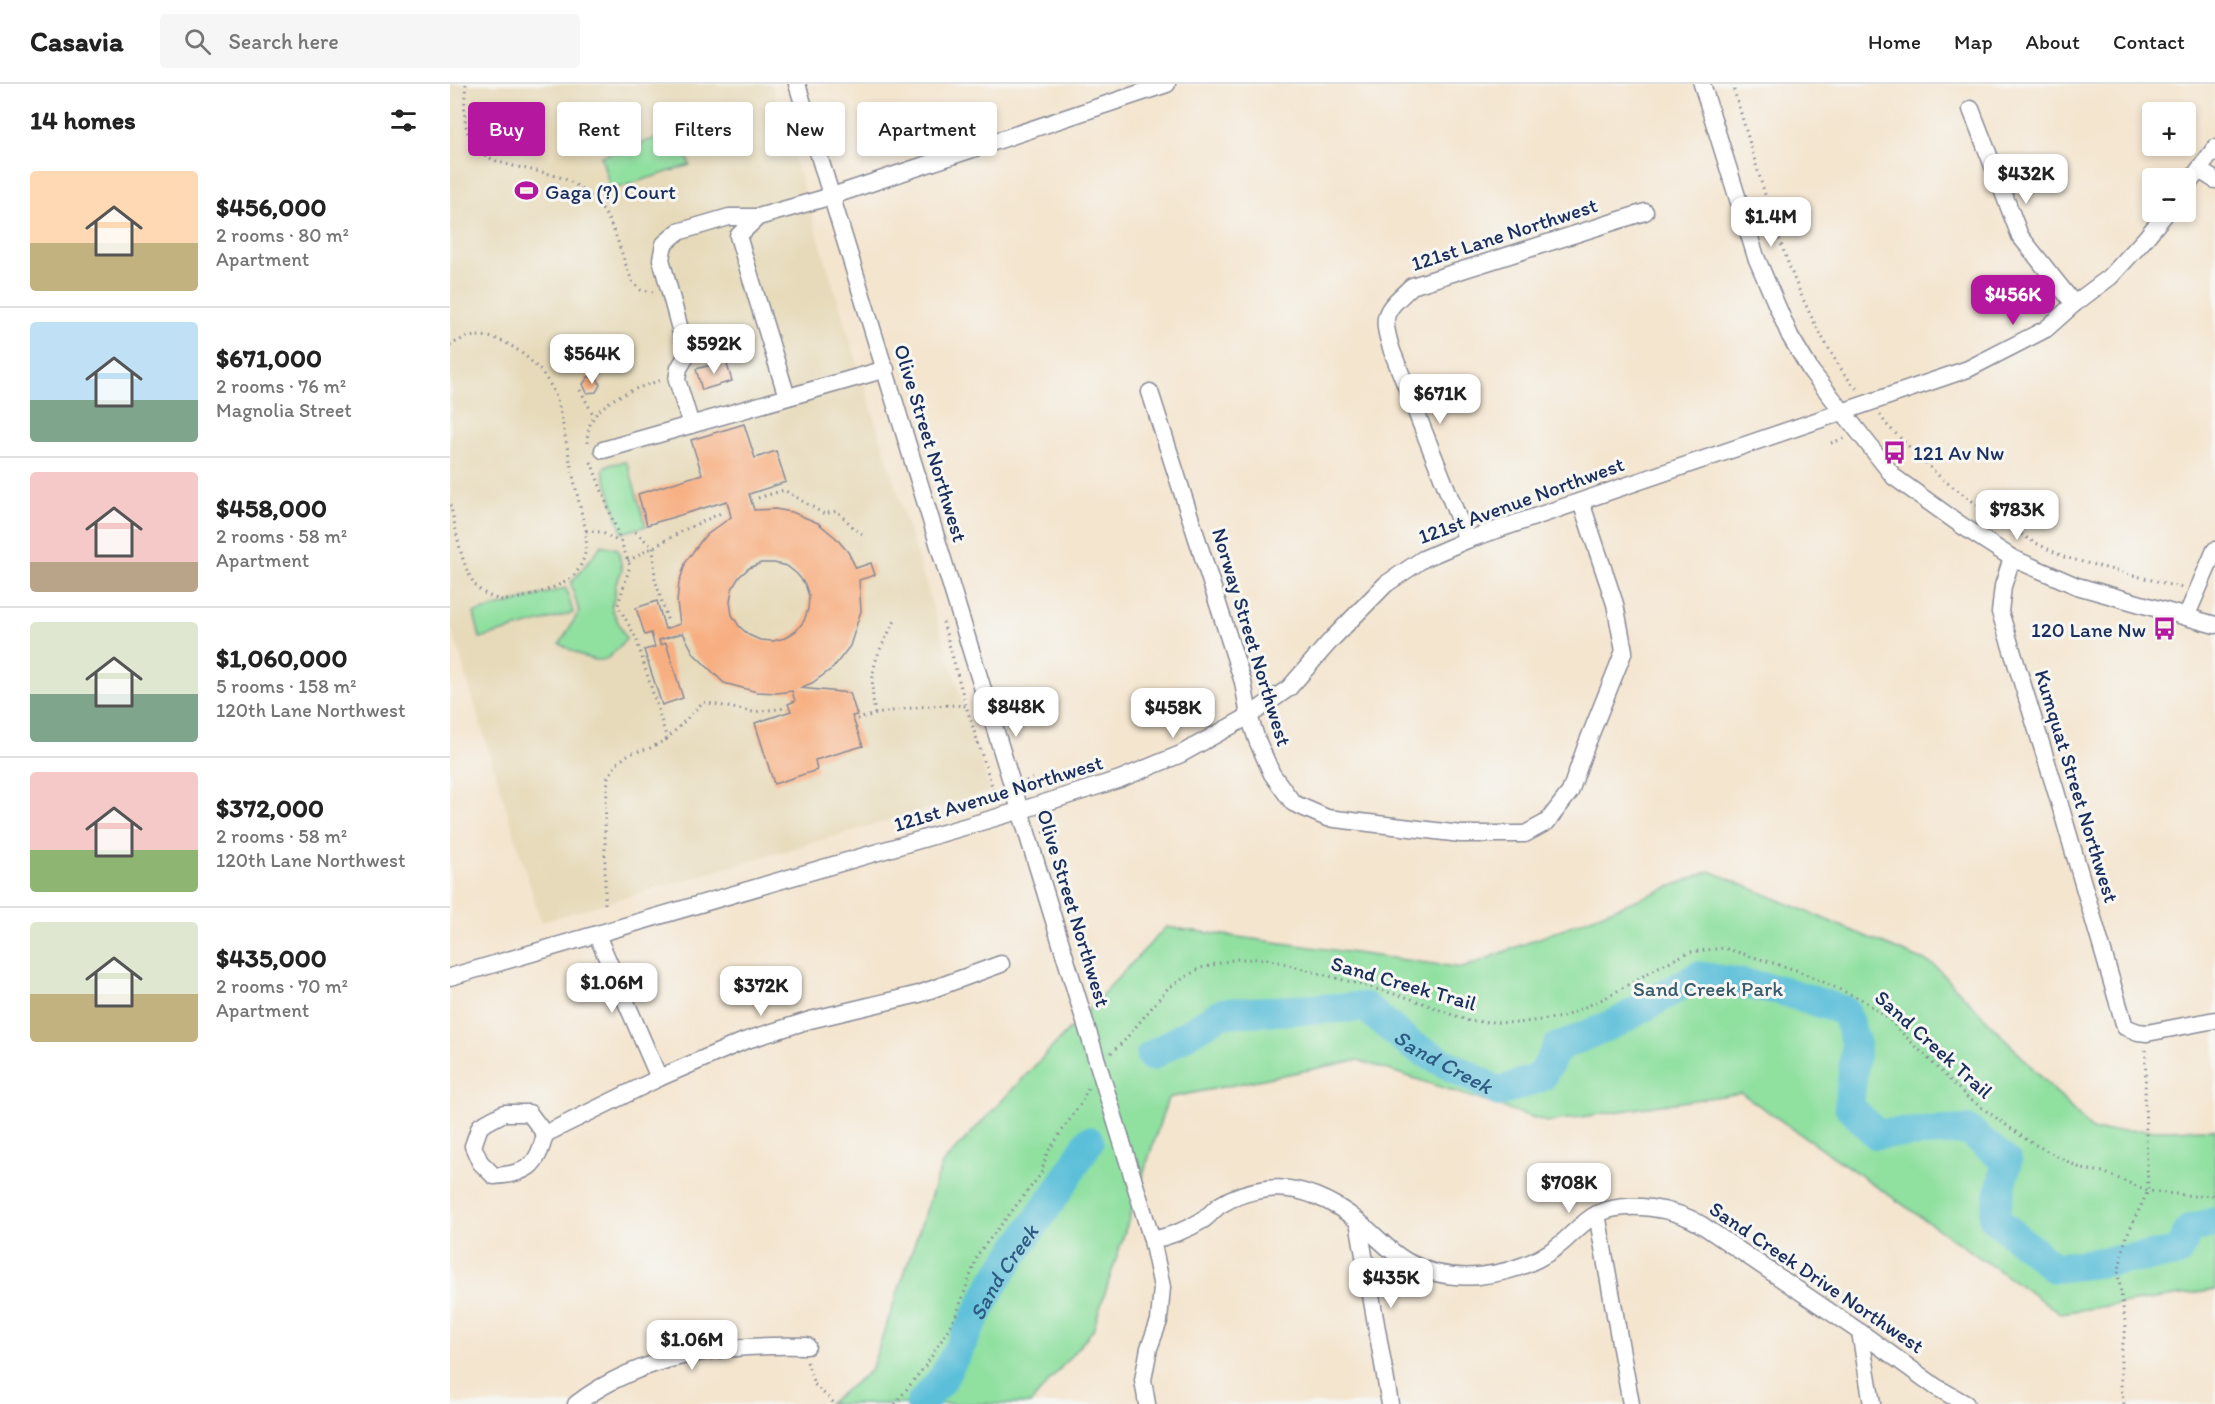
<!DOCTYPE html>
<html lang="en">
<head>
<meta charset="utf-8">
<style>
  body { margin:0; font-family:Itim,sans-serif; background:#f6f6f6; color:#222; height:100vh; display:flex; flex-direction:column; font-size:22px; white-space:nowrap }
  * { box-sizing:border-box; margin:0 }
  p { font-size:20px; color:#767676 }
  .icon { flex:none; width:33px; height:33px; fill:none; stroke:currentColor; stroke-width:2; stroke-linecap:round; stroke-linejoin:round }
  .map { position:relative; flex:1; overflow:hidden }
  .drawer { display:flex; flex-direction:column; background:#fff; width:450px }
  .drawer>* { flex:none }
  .top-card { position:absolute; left:18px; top:18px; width:570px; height:54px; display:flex; gap:12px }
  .controls { position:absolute; left:1692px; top:18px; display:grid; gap:12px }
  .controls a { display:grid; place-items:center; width:54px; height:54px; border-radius:6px; background:#fff; box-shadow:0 3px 9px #0003; font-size:30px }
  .price { position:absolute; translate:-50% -51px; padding:0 14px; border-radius:12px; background:#fff; color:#222; font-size:20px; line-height:39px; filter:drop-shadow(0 2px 3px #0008) }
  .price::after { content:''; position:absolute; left:50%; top:36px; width:18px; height:14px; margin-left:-9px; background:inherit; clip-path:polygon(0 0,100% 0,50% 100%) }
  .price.current { background:#b5179e; color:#fff }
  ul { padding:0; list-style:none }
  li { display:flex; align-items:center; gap:18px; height:150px; padding:0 30px }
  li+li { border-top:2px solid #e0e0e0 }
  li span { display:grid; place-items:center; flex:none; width:168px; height:120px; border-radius:6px; color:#555 }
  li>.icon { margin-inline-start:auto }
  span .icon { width:72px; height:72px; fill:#fffc; stroke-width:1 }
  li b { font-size:26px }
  h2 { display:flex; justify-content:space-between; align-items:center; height:72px; padding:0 30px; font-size:26px }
  .chip { padding:0 21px; border-radius:6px; background:#fff; box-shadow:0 3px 9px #0003; font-size:21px; line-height:54px }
  .chip.current { background:#b5179e; color:#fff }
  header { display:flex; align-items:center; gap:36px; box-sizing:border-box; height:84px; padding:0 30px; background:#fff; border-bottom:2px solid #e0e0e0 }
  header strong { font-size:28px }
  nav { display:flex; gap:33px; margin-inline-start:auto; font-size:21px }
  .search { width:420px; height:54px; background:#f6f6f6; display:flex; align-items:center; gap:15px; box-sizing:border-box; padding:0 21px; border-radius:6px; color:#767676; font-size:22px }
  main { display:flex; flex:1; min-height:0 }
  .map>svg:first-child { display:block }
  .built { fill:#e7daba }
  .green { fill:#90e0a0; stroke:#56887f; stroke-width:1.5 }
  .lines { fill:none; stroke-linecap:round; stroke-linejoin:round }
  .river { stroke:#5bbfd9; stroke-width:30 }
  .building { fill:#f7ae80; fill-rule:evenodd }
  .minor-casing { stroke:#888a96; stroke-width:19 }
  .path { stroke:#888a96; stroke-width:3; stroke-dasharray:1.5 4.5; stroke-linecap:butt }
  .minor { stroke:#fff; stroke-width:16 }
  .labels { text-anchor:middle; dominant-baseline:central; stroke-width:6; stroke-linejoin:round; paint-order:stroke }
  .poi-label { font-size:21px; fill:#1b2f5e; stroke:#f6f6f2; text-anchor:start }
  .street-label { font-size:21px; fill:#1b2f5e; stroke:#f6f6f2 }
  .park-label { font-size:21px; fill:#385b6e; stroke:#f6f6f2 }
  .water-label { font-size:22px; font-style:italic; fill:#2e5a83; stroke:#f6f6f2 }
</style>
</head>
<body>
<header>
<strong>Casavia</strong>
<div class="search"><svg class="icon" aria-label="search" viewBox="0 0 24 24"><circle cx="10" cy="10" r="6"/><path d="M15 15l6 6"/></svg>Search here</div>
<nav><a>Home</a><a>Map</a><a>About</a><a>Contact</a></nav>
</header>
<main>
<section class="drawer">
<h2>14 homes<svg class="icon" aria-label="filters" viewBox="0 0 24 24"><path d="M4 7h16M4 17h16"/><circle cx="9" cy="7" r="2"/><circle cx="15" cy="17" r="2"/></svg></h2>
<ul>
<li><span style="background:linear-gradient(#ffd9b3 60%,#c2b280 0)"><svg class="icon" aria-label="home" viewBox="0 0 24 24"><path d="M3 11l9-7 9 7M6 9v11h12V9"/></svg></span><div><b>$456,000</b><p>2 rooms · 80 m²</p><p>Apartment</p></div></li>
<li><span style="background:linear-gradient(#bfe0f5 65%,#7fa58c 0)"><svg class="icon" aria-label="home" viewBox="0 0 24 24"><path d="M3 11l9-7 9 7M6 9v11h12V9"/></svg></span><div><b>$671,000</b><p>2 rooms · 76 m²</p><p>Magnolia Street</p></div></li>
<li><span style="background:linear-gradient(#f6c9c9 75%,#b9a48a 0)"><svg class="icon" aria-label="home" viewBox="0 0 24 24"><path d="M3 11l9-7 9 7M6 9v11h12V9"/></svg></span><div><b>$458,000</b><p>2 rooms · 58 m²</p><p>Apartment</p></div></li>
<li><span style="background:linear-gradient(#dfe7d0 60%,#7fa58c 0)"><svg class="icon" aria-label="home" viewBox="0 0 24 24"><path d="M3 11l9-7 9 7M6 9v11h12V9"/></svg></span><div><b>$1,060,000</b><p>5 rooms · 158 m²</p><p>120th Lane Northwest</p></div></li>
<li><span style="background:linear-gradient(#f6c9c9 65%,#8fb573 0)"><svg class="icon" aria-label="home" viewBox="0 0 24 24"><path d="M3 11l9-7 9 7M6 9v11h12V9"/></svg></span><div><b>$372,000</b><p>2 rooms · 58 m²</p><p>120th Lane Northwest</p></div></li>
<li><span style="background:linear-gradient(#dfe7d0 60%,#c2b280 0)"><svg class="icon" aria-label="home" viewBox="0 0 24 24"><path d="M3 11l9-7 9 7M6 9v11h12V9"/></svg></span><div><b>$435,000</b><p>2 rooms · 70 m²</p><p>Apartment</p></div></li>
</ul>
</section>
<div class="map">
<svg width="1765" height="1320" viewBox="0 0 1765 1320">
  <rect width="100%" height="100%" fill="#f6f6f2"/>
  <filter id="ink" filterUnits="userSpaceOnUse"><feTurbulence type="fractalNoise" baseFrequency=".0167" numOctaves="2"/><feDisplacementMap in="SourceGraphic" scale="12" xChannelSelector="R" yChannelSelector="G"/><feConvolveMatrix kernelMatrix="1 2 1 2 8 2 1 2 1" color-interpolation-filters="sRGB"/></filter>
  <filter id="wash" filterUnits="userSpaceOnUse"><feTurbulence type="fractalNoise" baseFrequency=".008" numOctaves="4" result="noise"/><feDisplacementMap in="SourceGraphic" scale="24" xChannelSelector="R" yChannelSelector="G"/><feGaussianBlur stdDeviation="1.35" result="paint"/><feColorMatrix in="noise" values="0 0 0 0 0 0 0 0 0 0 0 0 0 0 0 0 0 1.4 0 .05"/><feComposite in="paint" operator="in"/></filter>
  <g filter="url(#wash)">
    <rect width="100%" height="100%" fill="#f4e5cf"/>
    <polygon class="built" points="0,0 321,0 540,707 91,838 0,540"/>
    <g class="green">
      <polygon points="229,47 240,81 161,106 151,72"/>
      <polygon points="172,378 176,378 178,382 196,442 172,449 153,387 155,382"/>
      <path d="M152,461L168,465L172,486L165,502V512L161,523L176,555C171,561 165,568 159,573C146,583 122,566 110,560L129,528L121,499Z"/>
      <polygon points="116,504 123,529 30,554 24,529"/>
      <polygon points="1260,787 1484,881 1643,1047 1765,1045 1765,1206 1610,1229 1291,1009 1097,1038 908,976 718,1014 643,1246 580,1320 378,1320 421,1286 492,1080 716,843 1013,884"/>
    </g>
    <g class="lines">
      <g class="river">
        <path id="s1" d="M701,972L772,929L915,923L961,961L1049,1008L1091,993L1108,963L1168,938L1248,892L1330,906L1395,927L1406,960L1399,1022L1426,1050L1518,1046L1557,1078L1544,1134L1604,1184L1727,1169L1740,1145L1765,1138"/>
        <path id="s2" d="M471,1320L493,1294L546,1195L610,1104L639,1057"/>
      </g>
    </g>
    <g id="blocks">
      <g class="building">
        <polygon points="276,277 282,297 252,306 246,285"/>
        <polygon points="138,293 147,293 150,301 146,308 137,309 133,300"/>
        <path d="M294,340L305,374L326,367L336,398L299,410L304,426L325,425L342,428L368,439L386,454L398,468L406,484L421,479L425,491L409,496L411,527L400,562L383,584L362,599L350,604L400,609L407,631L402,632L413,662L365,676L367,686L324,700L305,639L341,627L338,620L345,617L342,607L327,609L307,608L274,599L244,570L233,549L209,556L210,561L216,559L233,614L212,621L194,566L205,563L201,549L195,551L186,524L207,517L215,545L230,540L227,518L229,499L236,477L254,453L281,433L277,417L197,441L188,410L252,390L241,356ZM311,479H324L337,482L347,490L355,500L359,512L358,525L354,537L346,547L335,554L323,557L310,556L299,551L289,542L282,531L280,518L282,505L289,493L299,484Z"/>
      </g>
    </g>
  </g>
  <g filter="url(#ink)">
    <use href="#blocks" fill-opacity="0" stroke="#888a96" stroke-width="1.5"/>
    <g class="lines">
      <defs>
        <g id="minor">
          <polyline points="347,0 702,1156 712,1203 709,1237 699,1264 693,1296 697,1320"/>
          <polyline points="1252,0 1306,173 1340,252 1361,287 1444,393 1511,441 1562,474 1627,502 1765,541"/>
          <polyline points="1521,25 1570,152 1624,220"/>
          <polyline points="1749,86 1765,96"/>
          <polyline points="1736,103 1765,64"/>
          <polyline points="700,308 793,598 799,632 807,656 822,690 843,719 877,734 1011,750 1075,750 1097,738 1120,708 1136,662 1174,567 1165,520 1131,418"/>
          <polyline points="337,313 288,152 308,133 382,112 717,0"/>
          <polyline points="241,341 227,296 229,284 237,271 211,175 214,160 228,148 279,133 308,133"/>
          <polyline points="153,366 436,285"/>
          <path d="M1017,456L942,267C930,230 934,228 962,202L1195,128"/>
          <polyline points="1562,474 1553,502 1550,528 1605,704 1675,943 1688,948 1697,949 1765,936"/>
          <polyline points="1736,533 1765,466"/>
          <polyline points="147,851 209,994"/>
          <polyline points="0,893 572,726 670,695 731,670 799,632 839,604 882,555 936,500 973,475 1017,456 1518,285 1596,245 1624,220 1660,193 1694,156 1717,128"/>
          <path d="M54,1029H79L95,1050C88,1082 77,1090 44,1092L30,1078L23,1062L30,1042Z"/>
          <polyline points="95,1050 209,994 294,957 360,936 469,910 551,880"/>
          <polyline points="1147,1130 1181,1320"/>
          <polyline points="908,1137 940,1320"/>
          <path d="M702,1156C721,1152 737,1146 753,1136C759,1132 764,1125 770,1121C784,1112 801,1107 817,1105C850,1101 884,1117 909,1138C926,1151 939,1168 958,1178C980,1190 1004,1194 1028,1192C1057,1189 1085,1180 1108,1162C1121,1152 1133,1137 1147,1130C1177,1116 1225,1124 1252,1141L1410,1248L1486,1303L1516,1320"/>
          <polyline points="1410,1248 1422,1320"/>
          <path d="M126,1320C193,1269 276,1260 357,1262"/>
        </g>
      </defs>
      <use href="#minor" class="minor-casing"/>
      <g class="path">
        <path d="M16,0C14,18 12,48 25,63C45,86 92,83 119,97C127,101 135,107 141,113C166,135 170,171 183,199L191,206L203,208"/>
        <path d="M1282,0C1310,89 1331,185 1379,265C1387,279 1396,294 1408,306"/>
        <polyline points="151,124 159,105"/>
        <path d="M0,262C14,251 31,250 47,255C68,263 88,281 99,299C110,316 112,338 116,357C122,387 128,417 136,446C137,463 136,476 125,490C114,503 68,517 52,516C44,515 32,509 27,503C10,482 7,446 0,420"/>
        <polyline points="130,306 144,332"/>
        <polyline points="1430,331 1436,340 1491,394 1540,430 1582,457 1614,473 1732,504"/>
        <path d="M138,359C133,320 183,305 212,296"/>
        <polyline points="1381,359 1395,354"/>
        <polyline points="141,378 180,482 168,521 186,554 217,655 253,618 303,628 336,624"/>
        <polyline points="308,414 334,406 374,430 387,427 405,445 416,452"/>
        <polyline points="136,447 151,448 169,458"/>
        <polyline points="185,448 203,463 205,495 218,538"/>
        <polyline points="178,477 234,446 271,429"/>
        <polyline points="493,538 516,622 547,717"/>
        <path d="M425,630C418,585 425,573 446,535"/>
        <path d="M407,635C439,626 483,619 516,622"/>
        <polyline points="576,697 584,694 588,706"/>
        <polyline points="593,748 599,747 596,736"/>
        <polyline points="155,820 155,737 158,693 167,679 179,670 200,664 217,655"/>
        <polyline points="661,969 674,957 718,904 750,884 786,875 817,875 959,914 1019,937 1068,939 1113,933 1157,913 1212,881 1240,868 1274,864 1346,886 1413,916 1438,935 1517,1013 1580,1058 1632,1085 1653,1088 1698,1107 1744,1112 1765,1111"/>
        <polyline points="357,1278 364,1300 385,1320"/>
        <polyline points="445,1320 476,1281 493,1254 507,1229 528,1170 591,1090 597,1069 631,1019 639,1002"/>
        <polyline points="1674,1320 1671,1305 1671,1270 1676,1243 1668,1190 1676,1153 1698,1107 1695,1018 1696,963"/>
      </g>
      <use href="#minor" class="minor"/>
    </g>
  </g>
  <defs>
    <symbol id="stadium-bare" viewBox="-9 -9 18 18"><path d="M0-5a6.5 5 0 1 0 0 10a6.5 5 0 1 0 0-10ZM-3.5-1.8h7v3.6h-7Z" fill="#b5179e" stroke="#f6f6f2" stroke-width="2.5" paint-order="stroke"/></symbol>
    <symbol id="bus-bare" viewBox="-9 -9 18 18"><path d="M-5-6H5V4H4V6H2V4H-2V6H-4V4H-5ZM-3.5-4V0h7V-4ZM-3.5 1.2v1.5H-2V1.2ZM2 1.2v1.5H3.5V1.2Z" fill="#b5179e" stroke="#f6f6f2" stroke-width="2.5" paint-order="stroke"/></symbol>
  </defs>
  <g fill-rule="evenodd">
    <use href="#stadium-bare" x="60" y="90" width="33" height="33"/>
    <use href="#bus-bare" x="1428" y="352" width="33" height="33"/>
    <use href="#bus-bare" x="1698" y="528" width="33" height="33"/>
  </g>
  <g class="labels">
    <g class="poi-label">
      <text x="95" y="107">Gaga (?) Court</text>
      <text x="1463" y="368">121 Av Nw</text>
      <text x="1696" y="545" text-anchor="end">120 Lane Nw</text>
    </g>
    <g class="street-label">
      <text transform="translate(1054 150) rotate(-18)">121st Lane Northwest</text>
      <text transform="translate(481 359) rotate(73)">Olive Street Northwest</text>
      <text transform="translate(1071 416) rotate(-20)">121st Avenue Northwest</text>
      <text transform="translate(802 553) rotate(73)">Norway Street Northwest</text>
      <text transform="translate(1627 702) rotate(73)">Kumquat Street Northwest</text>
      <text transform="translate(548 709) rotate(-17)">121st Avenue Northwest</text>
      <text transform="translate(624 824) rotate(73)">Olive Street Northwest</text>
      <text transform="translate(954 899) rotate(16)">Sand Creek Trail</text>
      <text transform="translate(1484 960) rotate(42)">Sand Creek Trail</text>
      <text transform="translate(1367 1193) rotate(34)">Sand Creek Drive Northwest</text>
    </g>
    <g class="park-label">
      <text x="1258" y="904">Sand Creek Park</text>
    </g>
    <g class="water-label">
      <text stroke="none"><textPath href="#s1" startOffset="322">Sand Creek</textPath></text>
      <text stroke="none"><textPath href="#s2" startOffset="156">Sand Creek</textPath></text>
    </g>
  </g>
</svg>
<div class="controls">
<a>+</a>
<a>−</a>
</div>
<b class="price" style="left:1576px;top:121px">$432K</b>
<b class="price" style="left:1321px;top:164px">$1.4M</b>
<b class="price current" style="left:1563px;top:242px">$456K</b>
<b class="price" style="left:264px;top:291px">$592K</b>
<b class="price" style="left:142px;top:301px">$564K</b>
<b class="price" style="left:990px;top:341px">$671K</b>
<b class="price" style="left:1567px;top:457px">$783K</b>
<b class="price" style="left:566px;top:654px">$848K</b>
<b class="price" style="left:723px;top:655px">$458K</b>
<b class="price" style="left:162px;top:930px">$1.06M</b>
<b class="price" style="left:311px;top:933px">$372K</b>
<b class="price" style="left:1119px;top:1130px">$708K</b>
<b class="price" style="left:941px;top:1225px">$435K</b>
<b class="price" style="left:242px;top:1287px">$1.06M</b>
<div class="top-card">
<a class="chip current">Buy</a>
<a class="chip">Rent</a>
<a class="chip">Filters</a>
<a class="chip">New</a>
<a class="chip">Apartment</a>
</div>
</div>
</main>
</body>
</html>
